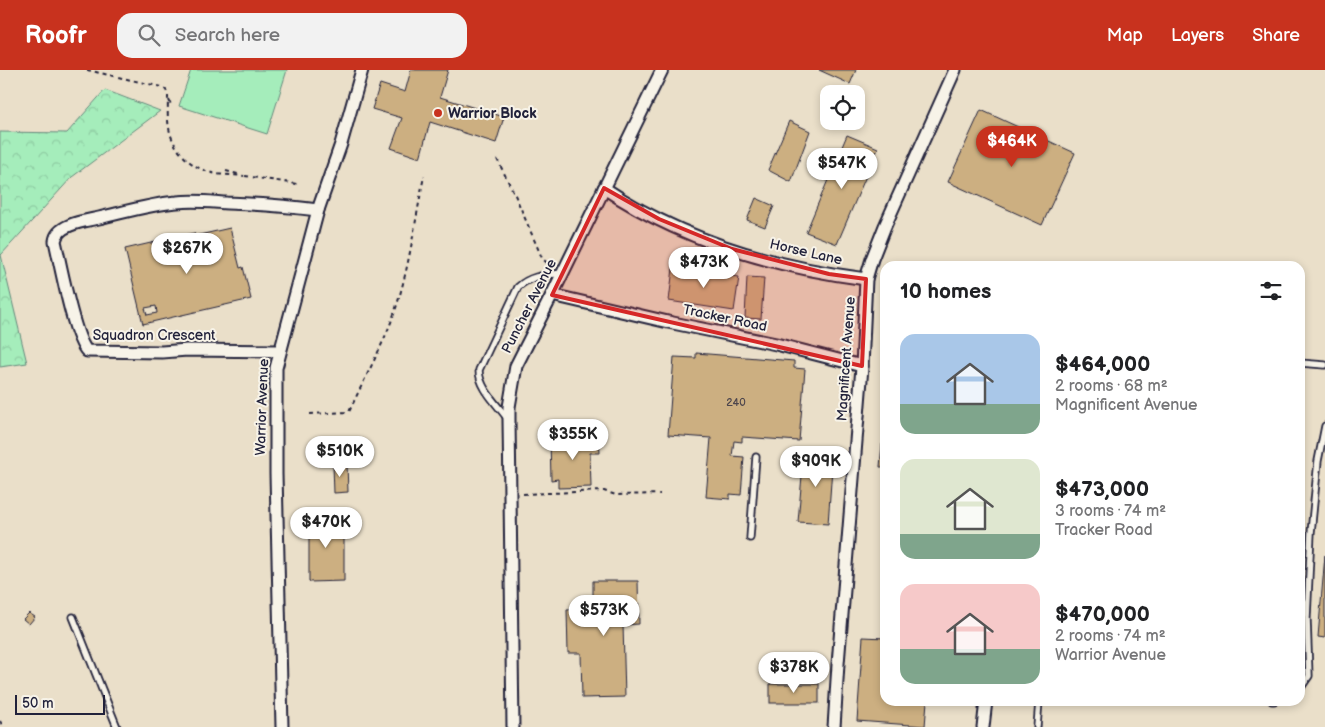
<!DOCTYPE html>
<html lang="en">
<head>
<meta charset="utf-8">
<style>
  body { margin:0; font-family:"Balsamiq Sans",sans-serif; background:#f2f2f2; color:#202124; height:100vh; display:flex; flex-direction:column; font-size:19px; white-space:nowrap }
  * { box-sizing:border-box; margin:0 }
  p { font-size:16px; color:#757577 }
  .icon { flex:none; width:28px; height:28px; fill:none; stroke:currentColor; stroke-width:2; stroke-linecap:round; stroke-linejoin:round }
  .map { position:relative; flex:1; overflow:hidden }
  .sheet { position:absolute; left:880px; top:191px; width:425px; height:445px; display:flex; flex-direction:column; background:#fff; border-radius:15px; box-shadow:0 2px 8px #0003 }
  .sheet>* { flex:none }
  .controls { position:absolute; left:820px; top:15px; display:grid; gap:10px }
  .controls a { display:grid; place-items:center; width:45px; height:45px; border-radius:10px; background:#fff; box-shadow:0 2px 8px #0003; font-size:25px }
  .scale { position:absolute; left:15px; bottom:12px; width:90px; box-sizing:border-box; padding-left:5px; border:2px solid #22223b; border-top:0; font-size:14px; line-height:18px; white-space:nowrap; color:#22223b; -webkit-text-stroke:4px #f7f3e8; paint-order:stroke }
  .price { position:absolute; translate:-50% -42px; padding:0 11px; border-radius:18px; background:#fff; color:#222; font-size:16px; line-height:32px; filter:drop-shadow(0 1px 2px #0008) }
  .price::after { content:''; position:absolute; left:50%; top:30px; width:15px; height:11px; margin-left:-8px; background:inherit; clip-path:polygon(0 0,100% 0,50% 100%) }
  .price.current { background:#c8321e; color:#fff }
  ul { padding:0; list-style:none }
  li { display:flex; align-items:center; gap:15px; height:125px; padding:0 20px }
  li span { display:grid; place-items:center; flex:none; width:140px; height:100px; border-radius:15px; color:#555 }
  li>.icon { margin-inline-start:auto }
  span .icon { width:60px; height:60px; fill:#fffc; stroke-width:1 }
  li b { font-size:21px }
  h2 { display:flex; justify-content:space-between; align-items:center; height:60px; padding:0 20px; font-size:21px }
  header { display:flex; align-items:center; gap:30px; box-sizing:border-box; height:70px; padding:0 25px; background:#c8321e; color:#fff }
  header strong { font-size:24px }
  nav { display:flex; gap:28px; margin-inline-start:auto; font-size:18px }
  .search { width:350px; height:45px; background:#f2f2f2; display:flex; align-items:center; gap:12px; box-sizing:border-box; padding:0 18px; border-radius:15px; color:#757577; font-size:19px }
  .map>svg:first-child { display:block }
  .forest { fill:url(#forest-crowns); stroke:#64887b }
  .garden { fill:#a5edbb; stroke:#64887b }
  .building { fill:#ccaf81; stroke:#22223b; fill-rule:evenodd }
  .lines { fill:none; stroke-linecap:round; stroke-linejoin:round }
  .lane-casing { stroke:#22223b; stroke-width:9 }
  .street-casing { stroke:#22223b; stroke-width:15 }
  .path { stroke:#22223b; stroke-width:2; stroke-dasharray:4 4; stroke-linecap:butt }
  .lane { stroke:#f7f3e8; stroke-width:5.5 }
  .street { stroke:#f7f3e8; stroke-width:11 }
  .marked { fill:#d62828; fill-opacity:0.2; stroke:#d62828; stroke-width:4; stroke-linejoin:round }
  .poi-dot { fill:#c8321e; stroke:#f7f3e8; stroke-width:2 }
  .labels { text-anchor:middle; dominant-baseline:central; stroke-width:4; stroke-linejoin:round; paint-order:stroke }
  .number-label { font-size:11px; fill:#4c454c }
  .poi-label { font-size:14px; font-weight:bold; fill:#22223b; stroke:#f7f3e8; text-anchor:start }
  .street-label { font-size:14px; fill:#22223b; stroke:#f7f3e8 }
</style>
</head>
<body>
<header>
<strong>Roofr</strong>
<div class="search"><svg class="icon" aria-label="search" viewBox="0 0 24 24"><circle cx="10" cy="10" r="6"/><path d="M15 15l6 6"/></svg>Search here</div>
<nav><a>Map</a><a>Layers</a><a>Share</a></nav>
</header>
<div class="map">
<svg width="1325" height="657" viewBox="0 0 1325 657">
  <defs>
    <pattern id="forest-crowns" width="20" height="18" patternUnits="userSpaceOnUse" patternTransform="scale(1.25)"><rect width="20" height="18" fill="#a5edbb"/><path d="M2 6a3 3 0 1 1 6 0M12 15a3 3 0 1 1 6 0" fill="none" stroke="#8ecba2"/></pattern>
  </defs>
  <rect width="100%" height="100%" fill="#eadfc9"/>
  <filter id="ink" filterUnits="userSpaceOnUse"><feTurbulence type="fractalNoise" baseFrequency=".02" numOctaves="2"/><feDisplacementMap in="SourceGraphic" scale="10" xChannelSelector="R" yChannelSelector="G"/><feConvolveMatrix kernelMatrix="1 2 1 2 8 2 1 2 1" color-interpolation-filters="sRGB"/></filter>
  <g filter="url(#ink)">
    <polygon class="forest" points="105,20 160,41 72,107 1,185 27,293 0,297 0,62 67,63"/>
    <polygon class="garden" points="191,0 287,0 267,64 179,36"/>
    <g class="building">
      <polygon points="411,0 448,0 440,27 504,47 496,73 430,52 420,88 391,78 402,48 372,39 380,14 405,22"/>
      <polygon points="819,0 856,0 850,14"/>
      <polygon points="981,40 1075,83 1042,155 948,112"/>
      <polygon points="789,51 810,61 791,112 768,100"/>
      <polygon points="847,65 878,78 837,174 806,162"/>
      <polygon points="756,128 774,136 765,157 747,150"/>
      <path d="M230,158L240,198L243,197L251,229L143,254L125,179L194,163L195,166ZM156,236L157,243L147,245L145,238Z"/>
      <polygon points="673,198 739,207 734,241 669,231"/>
      <polygon points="747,207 764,208 761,249 745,248"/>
      <polygon points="696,283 794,291 794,298 805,299 799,371 742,367 742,372 734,371 732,386 744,387 741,425 730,424 730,429 706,427 711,368 668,365 674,287 696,288"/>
      <polygon points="599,367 600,383 590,383 591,417 558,418 558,409 551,410 550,368"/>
      <polygon points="882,374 885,374 885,397 880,397"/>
      <polygon points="804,382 833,384 828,454 798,452"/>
      <polygon points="347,394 348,422 334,423 333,395"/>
      <polygon points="344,446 344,511 309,512 309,447"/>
      <polygon points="1325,485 1325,568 1318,567"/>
      <polygon points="593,511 638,511 639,554 623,555 625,627 582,628 581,583 568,583 567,540 593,539"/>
      <polygon points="29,543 35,547 29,554 23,549"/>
      <polygon points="863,567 885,568 885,631 927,631 925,656 857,651"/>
      <rect x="770" y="614" width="49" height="19"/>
    </g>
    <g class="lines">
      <defs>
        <g id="lane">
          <polyline points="1300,293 1325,295"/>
          <path d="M507,348C497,334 479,318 479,300L518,217C531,205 546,205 563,203"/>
          <polyline points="750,468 756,387"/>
          <polyline points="73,547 117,657"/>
          <polyline points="1300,619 1309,606 1307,548 1311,463 1318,391 1325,356"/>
          <polyline points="1272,631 1274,631"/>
          <polyline points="1037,657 1039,631"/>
        </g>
        <g id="street">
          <path d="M604,118C681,170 775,197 866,209"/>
          <polyline points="552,225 668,252 776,274 862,296"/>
          <path d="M279,281L187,280L162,282L87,281C74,269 60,192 55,171C57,154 85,151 99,148C125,142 151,134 177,132C194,130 211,132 227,133C258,134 287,136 318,140"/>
          <polyline points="282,657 276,404 276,298 318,140 341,74 362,0"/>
          <polyline points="513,657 509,350 509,337 516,296 552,225 662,0"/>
          <polyline points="834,657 838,594 862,297 866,209 872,189 885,156 955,0"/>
          <polyline points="983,657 986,631"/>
        </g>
      </defs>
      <use href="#lane" class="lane-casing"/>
      <use href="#street" class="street-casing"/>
      <g class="path">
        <polyline points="87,0 162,17 166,20 168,25"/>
        <path d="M168,26C168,36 167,48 169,58C173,81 193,100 217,104C225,105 235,105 244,106"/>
        <polyline points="169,30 172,37"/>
        <polyline points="497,89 515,125 542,188 550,196"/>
        <polyline points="226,101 238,104"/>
        <polyline points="245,106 297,114"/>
        <path d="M310,344L349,342C364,309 382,278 394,244C409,200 415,152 424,106"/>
        <polyline points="523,424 604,421 616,425 660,424"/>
        <polyline points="0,651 3,657"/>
      </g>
      <use href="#lane" class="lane"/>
      <use href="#street" class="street"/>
    </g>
  </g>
  <path class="marked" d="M604,118L659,149L732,179L829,204L866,209L862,296L552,225Z"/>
  <circle class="poi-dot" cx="438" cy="43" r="5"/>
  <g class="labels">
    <g class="number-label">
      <text x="736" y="332">240</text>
    </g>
    <g class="poi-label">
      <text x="448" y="43">Warrior Block</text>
    </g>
    <g class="street-label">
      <text transform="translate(806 182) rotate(13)">Horse Lane</text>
      <text transform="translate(529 236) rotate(-63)">Puncher Avenue</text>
      <text transform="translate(725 248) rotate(12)">Tracker Road</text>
      <text x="154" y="265">Squadron Crescent</text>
      <text transform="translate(846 289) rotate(-86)">Magnificent Avenue</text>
      <text transform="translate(262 337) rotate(-88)">Warrior Avenue</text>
    </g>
  </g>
</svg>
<div class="controls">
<a><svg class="icon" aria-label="locate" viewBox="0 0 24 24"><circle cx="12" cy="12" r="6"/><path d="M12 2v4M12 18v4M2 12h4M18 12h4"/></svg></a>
</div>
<div class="scale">50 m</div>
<b class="price current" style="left:1012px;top:98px">$464K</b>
<b class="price" style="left:842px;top:120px">$547K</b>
<b class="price" style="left:187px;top:205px">$267K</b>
<b class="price" style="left:704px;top:219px">$473K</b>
<b class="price" style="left:573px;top:391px">$355K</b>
<b class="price" style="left:340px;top:408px">$510K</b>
<b class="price" style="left:816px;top:418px">$909K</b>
<b class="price" style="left:326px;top:479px">$470K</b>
<b class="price" style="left:604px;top:567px">$573K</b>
<b class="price" style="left:794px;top:624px">$378K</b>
<section class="sheet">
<h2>10 homes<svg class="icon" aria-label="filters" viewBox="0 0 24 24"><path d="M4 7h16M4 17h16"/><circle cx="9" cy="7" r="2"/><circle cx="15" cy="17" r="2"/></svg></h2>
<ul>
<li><span style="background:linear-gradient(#a9c7e8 70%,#7fa58c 0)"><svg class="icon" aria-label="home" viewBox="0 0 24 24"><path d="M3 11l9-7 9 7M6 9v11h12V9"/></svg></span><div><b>$464,000</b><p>2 rooms · 68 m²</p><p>Magnificent Avenue</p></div></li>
<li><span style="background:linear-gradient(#dfe7d0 75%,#7fa58c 0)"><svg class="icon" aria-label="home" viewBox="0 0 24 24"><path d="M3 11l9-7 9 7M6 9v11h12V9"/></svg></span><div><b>$473,000</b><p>3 rooms · 74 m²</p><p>Tracker Road</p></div></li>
<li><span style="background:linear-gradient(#f6c9c9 65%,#7fa58c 0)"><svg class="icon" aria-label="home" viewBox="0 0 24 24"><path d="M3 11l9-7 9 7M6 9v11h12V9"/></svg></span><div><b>$470,000</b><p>2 rooms · 74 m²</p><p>Warrior Avenue</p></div></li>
</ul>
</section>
</div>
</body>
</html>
